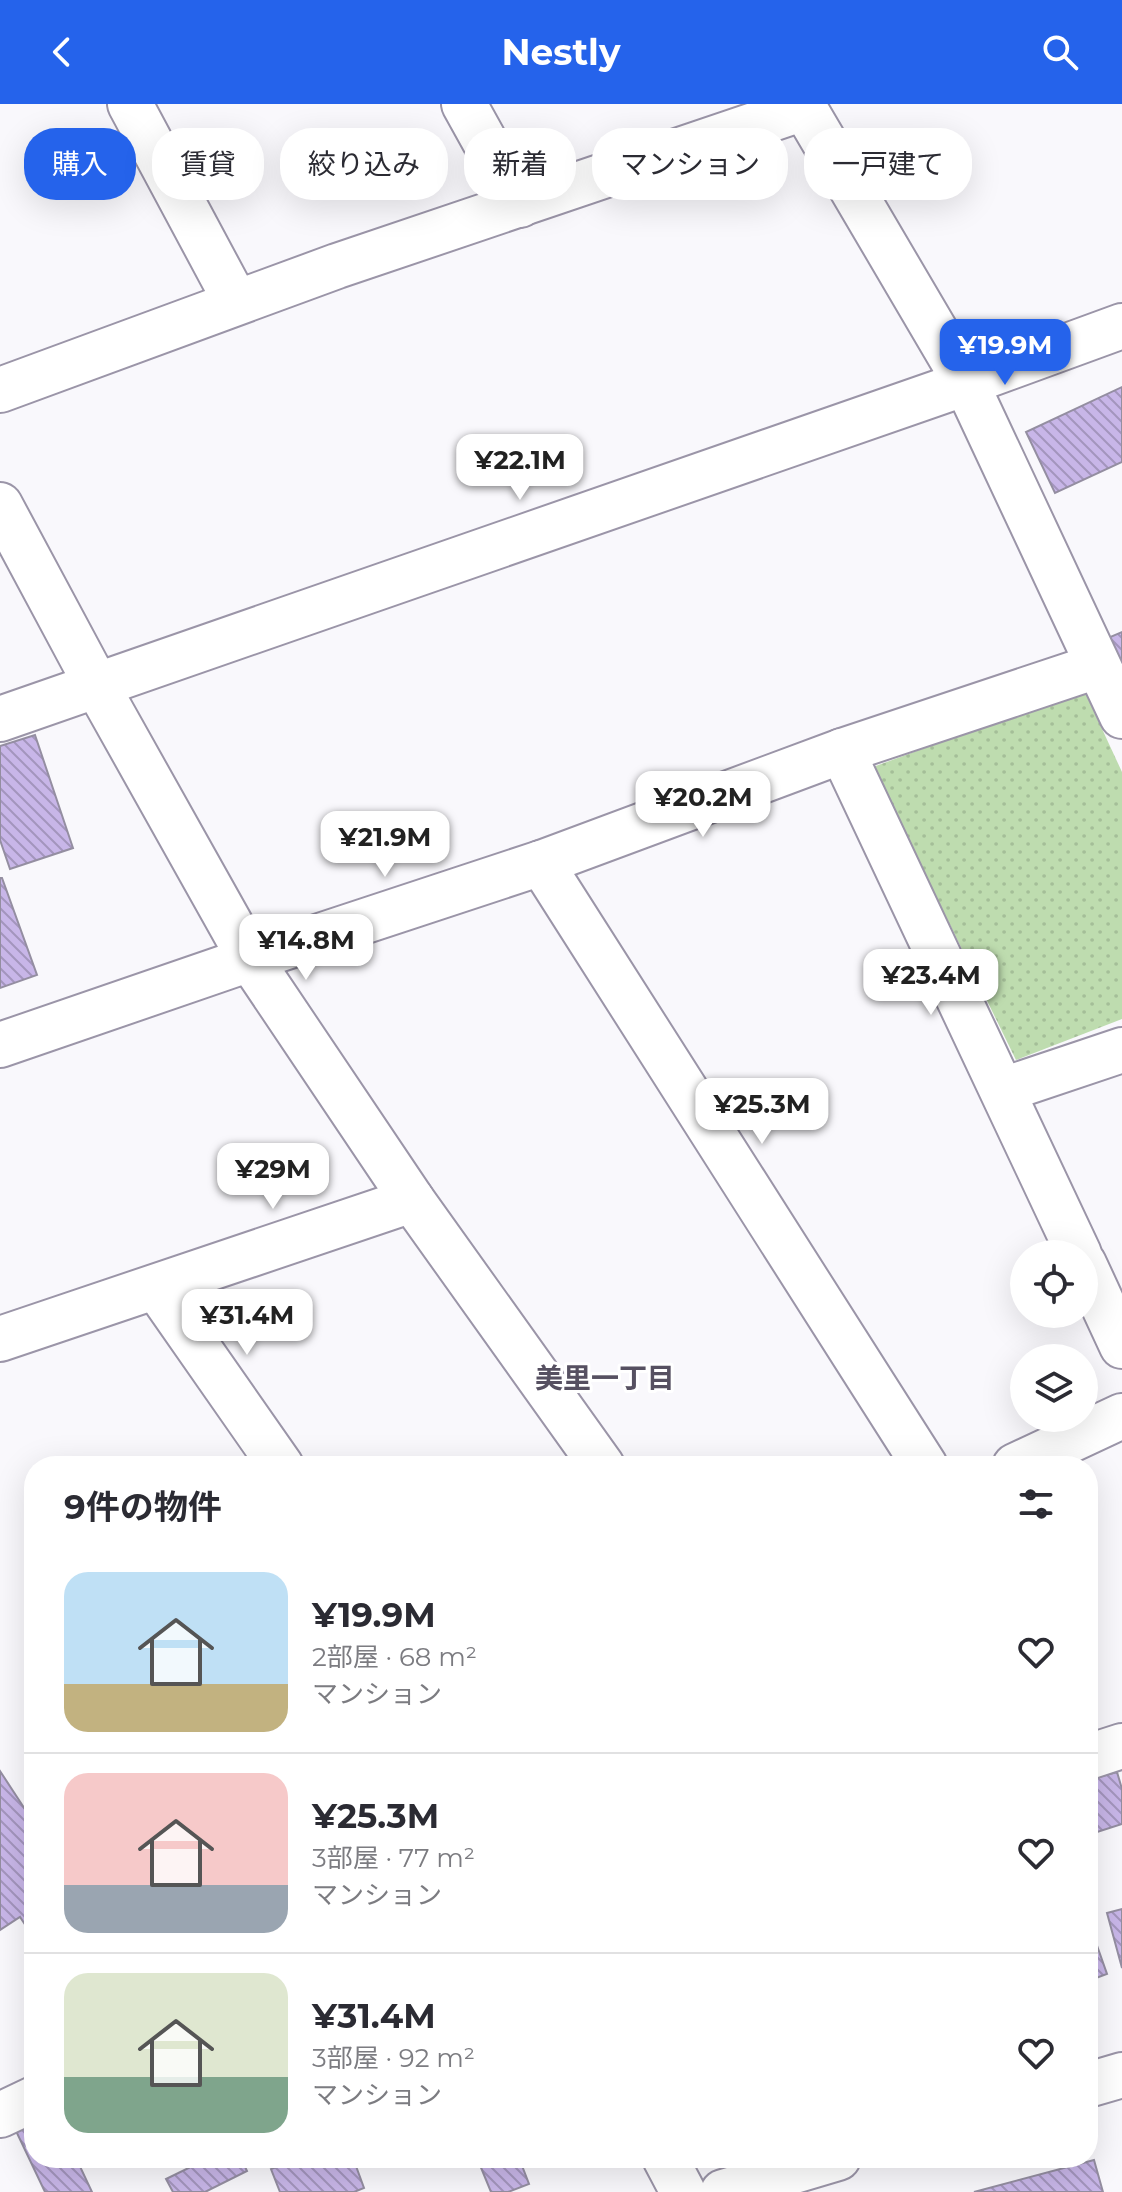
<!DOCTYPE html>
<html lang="ja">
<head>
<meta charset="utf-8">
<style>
  body { margin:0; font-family:Montserrat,"Noto Sans JP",sans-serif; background:#f2f2f3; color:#2b2b33; height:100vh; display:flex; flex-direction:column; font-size:30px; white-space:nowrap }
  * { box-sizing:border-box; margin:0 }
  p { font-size:26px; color:#7c7c81 }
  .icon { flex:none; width:44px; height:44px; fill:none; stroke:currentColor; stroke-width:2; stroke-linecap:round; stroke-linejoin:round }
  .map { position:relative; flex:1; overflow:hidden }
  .drawer { position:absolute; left:24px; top:1352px; width:1074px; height:712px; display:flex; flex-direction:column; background:#fff; border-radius:32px; box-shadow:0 8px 32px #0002 }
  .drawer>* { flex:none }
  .top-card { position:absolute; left:24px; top:24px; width:1074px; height:72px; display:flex; gap:16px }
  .fabs { position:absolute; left:1010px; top:1136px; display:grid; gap:16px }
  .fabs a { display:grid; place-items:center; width:88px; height:88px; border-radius:50%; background:#fff; box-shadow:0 8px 32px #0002; font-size:40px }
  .price { position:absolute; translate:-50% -68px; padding:0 18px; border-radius:16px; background:#fff; color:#222; font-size:26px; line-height:52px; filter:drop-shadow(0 2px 4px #0008) }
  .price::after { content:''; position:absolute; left:50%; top:48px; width:24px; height:18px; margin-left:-12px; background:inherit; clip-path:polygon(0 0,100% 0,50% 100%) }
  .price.selected { background:#2563eb; color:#fff }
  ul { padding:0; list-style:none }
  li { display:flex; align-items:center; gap:24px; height:200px; padding:0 40px }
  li+li { border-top:2px solid #e1e1e2 }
  li span { display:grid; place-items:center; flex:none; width:224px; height:160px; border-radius:24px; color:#555 }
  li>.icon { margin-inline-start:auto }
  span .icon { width:96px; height:96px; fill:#fffc; stroke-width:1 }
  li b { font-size:34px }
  h2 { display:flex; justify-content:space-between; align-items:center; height:96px; padding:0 40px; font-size:34px }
  .pill { padding:0 28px; border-radius:32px; background:#fff; box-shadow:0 8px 32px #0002; font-size:28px; line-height:72px }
  .pill.selected { background:#2563eb; color:#fff }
  header { display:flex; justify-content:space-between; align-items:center; height:104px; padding:0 40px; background:#2563eb; color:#fff; font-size:36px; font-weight:700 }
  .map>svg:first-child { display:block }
  .park { fill:url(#park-dots) }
  .building { fill:url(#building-back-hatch); stroke:#948ea1; stroke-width:2 }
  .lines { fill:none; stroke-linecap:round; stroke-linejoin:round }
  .minor-casing { stroke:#9b95a8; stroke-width:48 }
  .tertiary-casing { stroke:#9b95a8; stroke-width:48 }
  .minor { stroke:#fff; stroke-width:44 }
  .tertiary { stroke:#fff; stroke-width:44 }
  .labels { text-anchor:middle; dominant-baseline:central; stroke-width:6; stroke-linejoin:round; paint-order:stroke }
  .neighbourhood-label { font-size:28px; font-weight:bold; fill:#565061; stroke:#fff }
</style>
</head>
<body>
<header><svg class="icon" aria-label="back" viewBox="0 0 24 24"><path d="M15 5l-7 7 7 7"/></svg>Nestly<svg class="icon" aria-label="search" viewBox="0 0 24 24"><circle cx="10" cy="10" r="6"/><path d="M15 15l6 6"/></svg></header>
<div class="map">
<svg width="1122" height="2088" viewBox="0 0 1122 2088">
  <defs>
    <pattern id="park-dots" width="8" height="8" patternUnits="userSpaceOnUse" patternTransform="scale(2)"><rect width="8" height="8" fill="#bedcaf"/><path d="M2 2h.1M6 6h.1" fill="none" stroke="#a4be98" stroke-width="1.8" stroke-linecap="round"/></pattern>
    <pattern id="building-back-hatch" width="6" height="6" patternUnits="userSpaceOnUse" patternTransform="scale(2)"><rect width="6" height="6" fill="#c8b6e8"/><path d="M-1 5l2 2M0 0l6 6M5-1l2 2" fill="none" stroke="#a395bd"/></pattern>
  </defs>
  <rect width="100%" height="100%" fill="#f9f8fc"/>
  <polygon class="park" points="1084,586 1122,668 1122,915 1016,956 873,663"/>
  <g class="building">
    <polygon points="1122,283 1122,358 1055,389 1026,328"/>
    <polygon points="1122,528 1122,563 1108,534"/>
    <polygon points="35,631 73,744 10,765 0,736 0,642"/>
    <polygon points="0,774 2,774 37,871 0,884"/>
    <polygon points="0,1667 34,1719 34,1834 20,1813 0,1826"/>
    <polygon points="1117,1668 1122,1685 1122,1720 1091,1730 1088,1721 1088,1676"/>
    <polygon points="1122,1805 1122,1864 1107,1809"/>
    <polygon points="1088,1816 1107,1870 1088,1877"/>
    <polygon points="34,2019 34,2054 76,2054 92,2088 45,2088 16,2027"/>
    <polygon points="209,2054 241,2054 247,2067 205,2088 173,2088 166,2075"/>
    <polygon points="300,2054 353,2054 364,2084 354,2088 280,2088 271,2065"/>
    <polygon points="477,2054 519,2054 529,2080 508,2088 491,2088"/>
    <polygon points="1094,2056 1103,2088 974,2088"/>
  </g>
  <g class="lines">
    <defs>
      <g id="minor">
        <polyline points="130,0 236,198"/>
        <polyline points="464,0 520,101"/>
        <polyline points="802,0 966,279 1122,612"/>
        <polyline points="0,286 337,162 804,4"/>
        <polyline points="0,401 97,582 250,855 412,1096 602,1362"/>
        <polyline points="842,647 1079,1150"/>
        <polyline points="541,759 925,1362"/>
        <polyline points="0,941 250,855 541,759 842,647 1097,562"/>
        <polyline points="1003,986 1122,946"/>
        <polyline points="1084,1160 1122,1242"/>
        <polyline points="156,1183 281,1362"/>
        <polyline points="0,1235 412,1096"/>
        <polyline points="1015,1362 1122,1312"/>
        <polyline points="1088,1653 1122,1642"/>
        <polyline points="0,2011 34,1995"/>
        <polyline points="665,2054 683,2088"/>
      </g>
      <g id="tertiary">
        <polyline points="0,615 966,279 1122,222"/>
        <polyline points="1088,1981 1122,1971"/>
        <polyline points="723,2088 838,2054"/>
      </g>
    </defs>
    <use href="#minor" class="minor-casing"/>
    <use href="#tertiary" class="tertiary-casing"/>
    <use href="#minor" class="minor"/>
    <use href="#tertiary" class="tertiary"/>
  </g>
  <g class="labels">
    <g class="neighbourhood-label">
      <text x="605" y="1274">美里一丁目</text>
    </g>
  </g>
</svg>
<div class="fabs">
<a><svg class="icon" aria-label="locate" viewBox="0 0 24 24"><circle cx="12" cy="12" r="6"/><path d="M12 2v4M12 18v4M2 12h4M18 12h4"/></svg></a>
<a><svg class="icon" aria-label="layers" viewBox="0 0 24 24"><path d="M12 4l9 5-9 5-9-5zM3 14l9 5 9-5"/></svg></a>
</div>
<b class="price selected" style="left:1005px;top:283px">¥19.9M</b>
<b class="price" style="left:520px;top:398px">¥22.1M</b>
<b class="price" style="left:703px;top:735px">¥20.2M</b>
<b class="price" style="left:385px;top:775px">¥21.9M</b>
<b class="price" style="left:306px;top:878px">¥14.8M</b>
<b class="price" style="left:931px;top:913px">¥23.4M</b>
<b class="price" style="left:762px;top:1042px">¥25.3M</b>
<b class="price" style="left:273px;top:1107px">¥29M</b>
<b class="price" style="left:247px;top:1253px">¥31.4M</b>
<div class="top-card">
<a class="pill selected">購入</a>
<a class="pill">賃貸</a>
<a class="pill">絞り込み</a>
<a class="pill">新着</a>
<a class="pill">マンション</a>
<a class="pill">一戸建て</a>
</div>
<section class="drawer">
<h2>9件の物件<svg class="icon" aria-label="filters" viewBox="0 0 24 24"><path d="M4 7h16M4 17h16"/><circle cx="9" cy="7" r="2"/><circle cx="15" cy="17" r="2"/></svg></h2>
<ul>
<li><span style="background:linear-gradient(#bfe0f5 70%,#c2b280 0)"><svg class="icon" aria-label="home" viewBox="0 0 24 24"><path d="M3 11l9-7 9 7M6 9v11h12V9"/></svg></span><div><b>¥19.9M</b><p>2部屋 · 68 m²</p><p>マンション</p></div><svg class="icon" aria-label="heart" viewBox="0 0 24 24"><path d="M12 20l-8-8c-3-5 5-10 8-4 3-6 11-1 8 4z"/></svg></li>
<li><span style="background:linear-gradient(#f6c9c9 70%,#9aa5b1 0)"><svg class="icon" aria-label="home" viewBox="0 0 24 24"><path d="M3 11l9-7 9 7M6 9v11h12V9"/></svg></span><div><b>¥25.3M</b><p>3部屋 · 77 m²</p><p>マンション</p></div><svg class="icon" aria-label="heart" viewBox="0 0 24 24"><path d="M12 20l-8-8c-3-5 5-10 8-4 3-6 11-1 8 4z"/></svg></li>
<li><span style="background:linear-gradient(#dfe7d0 65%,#7fa58c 0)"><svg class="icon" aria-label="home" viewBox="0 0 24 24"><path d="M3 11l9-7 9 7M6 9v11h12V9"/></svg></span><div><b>¥31.4M</b><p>3部屋 · 92 m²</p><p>マンション</p></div><svg class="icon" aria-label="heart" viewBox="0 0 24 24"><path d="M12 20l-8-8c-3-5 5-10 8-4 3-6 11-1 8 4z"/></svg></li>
</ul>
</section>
</div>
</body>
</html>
